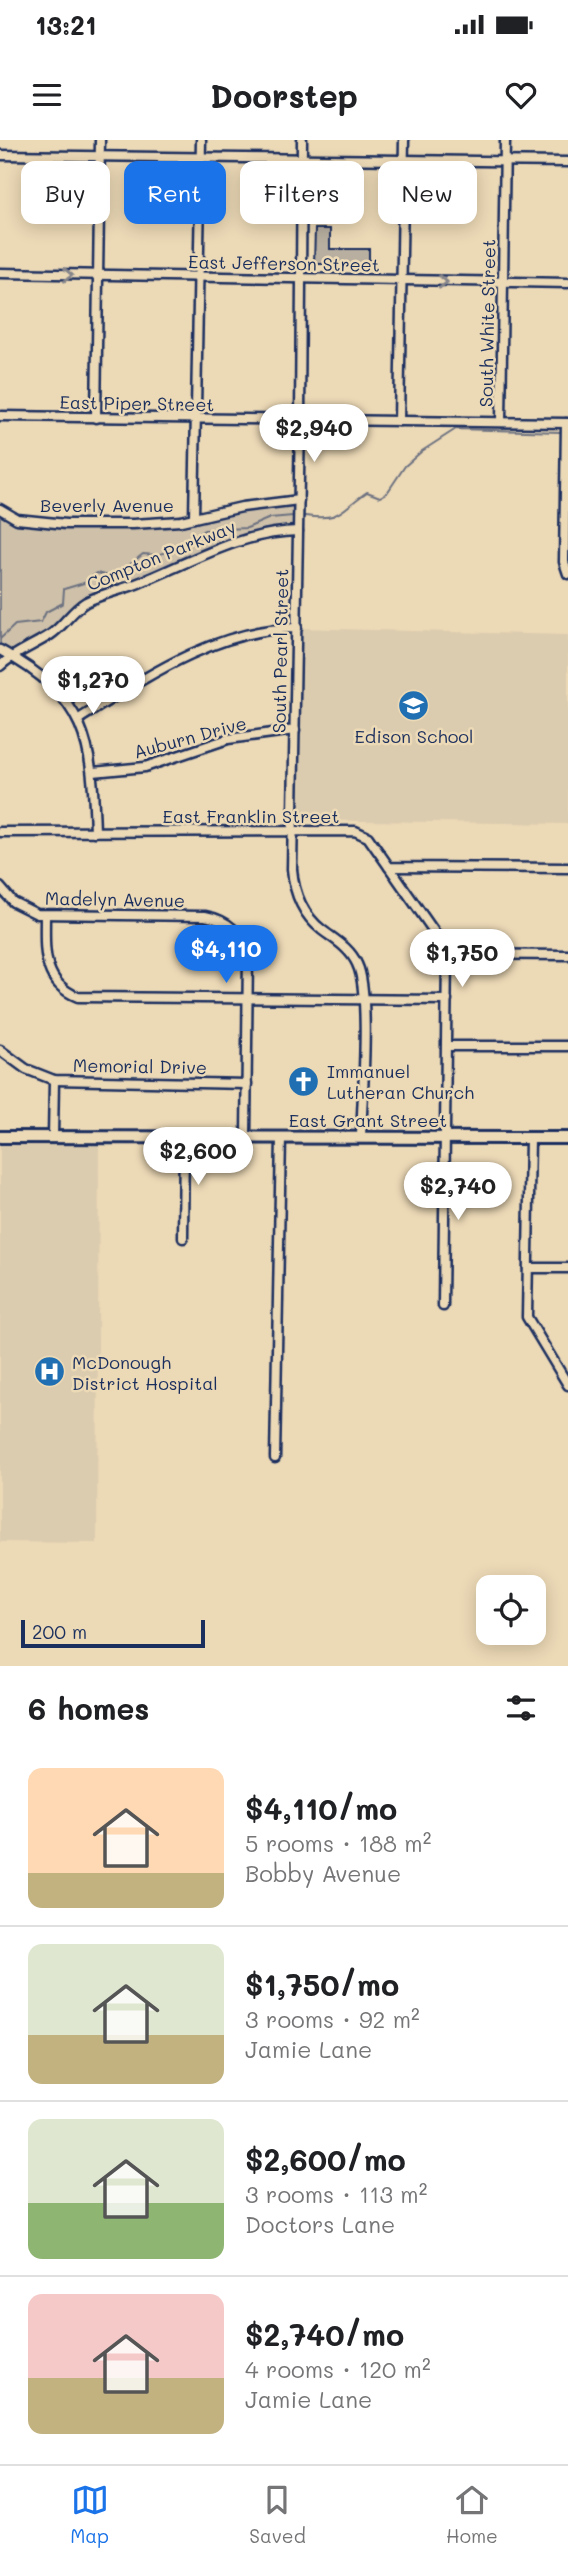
<!DOCTYPE html>
<html lang="en">
<head>
<meta charset="utf-8">
<style>
  body { margin:0; font-family:Mali,sans-serif; background:#f6f6f6; color:#202124; height:100vh; display:flex; flex-direction:column; font-size:26px; white-space:nowrap }
  * { box-sizing:border-box; margin:0 }
  p { font-size:23px; color:#757577 }
  .icon { flex:none; width:38px; height:38px; fill:none; stroke:currentColor; stroke-width:2; stroke-linecap:round; stroke-linejoin:round }
  .map { position:relative; height:1526px; overflow:hidden }
  .sheet { display:flex; flex-direction:column; background:#fff; flex:1 }
  .sheet>* { flex:none }
  .hud { position:absolute; left:21px; top:21px; width:527px; height:63px; display:flex; gap:14px }
  .buttons { position:absolute; left:476px; top:1435px; display:grid; gap:14px }
  .buttons a { display:grid; place-items:center; width:70px; height:70px; border-radius:14px; background:#fff; box-shadow:0 4px 18px #0003; font-size:35px }
  .scale { position:absolute; left:21px; bottom:18px; width:184px; box-sizing:border-box; padding-left:7px; border:4px solid #1b2f5e; border-top:0; font-size:19px; line-height:24px; white-space:nowrap; color:#1b2f5e; -webkit-text-stroke:5px #ecd9b6; paint-order:stroke }
  .price { position:absolute; translate:-50% -60px; padding:0 16px; border-radius:24px; background:#fff; color:#222; font-size:23px; line-height:46px; filter:drop-shadow(0 2px 4px #0008) }
  .price::after { content:''; position:absolute; left:50%; top:42px; width:21px; height:16px; margin-left:-10px; background:inherit; clip-path:polygon(0 0,100% 0,50% 100%) }
  .price.selected { background:#1a73e8; color:#fff }
  ul { padding:0; list-style:none }
  li { display:flex; align-items:center; gap:21px; height:175px; padding:0 28px }
  li+li { border-top:2px solid #e0e0e0 }
  li span { display:grid; place-items:center; flex:none; width:196px; height:140px; border-radius:14px; color:#555 }
  li>.icon { margin-inline-start:auto }
  span .icon { width:84px; height:84px; fill:#fffc; stroke-width:1 }
  li b { font-size:30px }
  h2 { display:flex; justify-content:space-between; align-items:center; height:84px; padding:0 28px; font-size:30px }
  .pill { padding:0 24px; border-radius:14px; background:#fff; box-shadow:0 4px 18px #0003; font-size:24px; line-height:63px }
  .pill.selected { background:#1a73e8; color:#fff }
  .status { display:flex; justify-content:space-between; align-items:center; height:49px; padding:0 35px; background:#fff; direction:ltr }
  .status svg { height:19px; fill:currentColor }
  header { display:flex; justify-content:space-between; align-items:center; height:91px; padding:0 28px; background:#fff; font-size:32px; font-weight:700 }
  .dock { display:flex; justify-content:space-around; align-items:center; height:98px; border-top:2px solid #e0e0e0; background:#fff; font-size:19px; color:#757577 }
  .dock a { display:grid; justify-items:center; gap:4px }
  .dock .selected { color:#1a73e8 }
  .map>svg:first-child { display:block }
  .built { fill:#dcccaf }
  .green { fill:#cec0a9; stroke:#747884; stroke-width:2 }
  .lines { fill:none; stroke-linecap:round; stroke-linejoin:round }
  .stream { stroke:#6d7281; stroke-width:2 }
  .building { fill:#b8afa0; stroke:#1b2f5e; stroke-width:2 }
  .minor-casing { stroke:#1b2f5e; stroke-width:13 }
  .major-casing { stroke:#1b2f5e; stroke-width:16 }
  .minor { stroke:#ecd9b6; stroke-width:8 }
  .major { stroke:#ecd9b6; stroke-width:10 }
  .oneway { stroke:#84848a }
  .labels { text-anchor:middle; dominant-baseline:central; stroke-width:5; stroke-linejoin:round; paint-order:stroke }
  .street-label { font-size:18px; fill:#1b2f5e; stroke:#ecd9b6 }
  .poi-label { font-size:18px; fill:#1b2f5e; stroke:#ecd9b6; text-anchor:start }
</style>
</head>
<body>
<div class="status"><b>13:21</b><svg viewBox="0 0 49 12"><path d="M0 12V9h3v3zM5 12V6h3v6zM10 12V3h3v9zM15 12V0h3v12zM26 1h20v11H26zM47 4h2v5h-2z"/></svg></div>
<header><svg class="icon" aria-label="menu" viewBox="0 0 24 24"><path d="M4 6h16M4 12h16M4 18h16"/></svg>Doorstep<svg class="icon" aria-label="heart" viewBox="0 0 24 24"><path d="M12 20l-8-8c-3-5 5-10 8-4 3-6 11-1 8 4z"/></svg></header>
<div class="map">
<svg width="568" height="1526" viewBox="0 0 568 1526">
  <rect width="100%" height="100%" fill="#ecd9b6"/>
  <filter id="ink" filterUnits="userSpaceOnUse"><feTurbulence type="fractalNoise" baseFrequency=".0143" numOctaves="2"/><feDisplacementMap in="SourceGraphic" scale="14" xChannelSelector="R" yChannelSelector="G"/><feConvolveMatrix kernelMatrix="1 2 1 2 8 2 1 2 1" color-interpolation-filters="sRGB"/></filter>
  <g filter="url(#ink)">
    <g class="built">
      <polygon points="297,488 568,495 568,684 293,680"/>
      <polygon points="0,1004 99,1005 97,1403 0,1402"/>
    </g>
    <polygon class="green" points="299,360 298,391 266,393 97,457 60,487 11,516 0,510 0,369 18,379 133,384"/>
    <g class="lines">
      <g class="stream">
        <path d="M305,376C342,381 339,371 367,352L380,357L387,353L405,326L422,311L456,289L561,292"/>
        <polyline points="0,499 15,485 41,482 46,472 63,463 64,449 84,443 97,433 114,437 143,414 157,415 179,408 204,390 247,388 270,378 293,376"/>
      </g>
    </g>
    <polygon class="building" points="315,89 330,89 330,109 369,109 369,124 314,124"/>
    <g class="lines">
      <defs>
        <g id="minor">
          <path d="M302,0L300,280L292,729C294,753 303,775 322,790C335,800 350,808 357,824C371,852 362,960 361,997"/>
          <polyline points="0,15 568,22"/>
          <polyline points="0,133 568,143"/>
          <polyline points="0,276 568,283"/>
          <polyline points="96,278 100,0"/>
          <polyline points="399,281 404,0"/>
          <polyline points="501,282 505,0"/>
          <polyline points="566,283 564,422 568,434"/>
          <polyline points="0,369 17,379 66,384 133,384 181,381 242,367 299,360"/>
          <polyline points="194,378 201,0"/>
          <path d="M0,510C88,558 92,600 95,692"/>
          <path d="M0,526C15,512 33,506 50,495C64,486 71,471 86,462C103,453 123,450 141,442C193,421 241,392 298,391"/>
          <path d="M79,579C146,537 215,489 297,488"/>
          <polyline points="93,632 145,627 228,599 295,590"/>
          <polyline points="0,692 355,691 368,697 389,727 568,728"/>
          <polyline points="389,727 442,803 447,814 443,1166"/>
          <path d="M0,747L13,762L37,774L205,776C227,780 242,793 248,814L246,996"/>
          <path d="M45,775C45,809 41,842 78,857L447,860"/>
          <polyline points="447,814 568,815"/>
          <polyline points="447,906 568,906"/>
          <polyline points="0,910 26,929 54,940 247,944"/>
          <polyline points="53,997 54,940"/>
          <polyline points="530,998 527,1177 568,1245"/>
          <polyline points="183,1098 184,997"/>
          <polyline points="528,1128 568,1128"/>
          <polyline points="275,1318 281,997"/>
        </g>
        <polyline id="major" points="0,997 568,998"/>
      </defs>
      <use href="#minor" class="minor-casing"/>
      <use href="#major" class="major-casing"/>
      <use href="#minor" class="minor"/>
      <use href="#major" class="major"/>
    </g>
    <defs><path id="oneway-chevron" d="M-2-3.5L2.5 0L-2 3.5" fill="none" stroke-width="1.6" stroke-linecap="round" stroke-linejoin="round" transform="scale(1.75)"/></defs>
    <g class="oneway">
      <use href="#oneway-chevron" transform="translate(68 135) rotate(1)"/>
      <use href="#oneway-chevron" transform="translate(443 142) rotate(1)"/>
    </g>
  </g>
  <defs>
    <symbol id="school-disc" viewBox="-11 -11 22 22"><circle r="9.5" fill="#1f6fb2" stroke="#ecd9b6"/><path d="M0-5L7-2L0 1L-7-2ZM-4 1L0 2.5L4 1V4Q0 6-4 4Z" fill="#fff"/></symbol>
    <symbol id="church-disc" viewBox="-11 -11 22 22"><circle r="9.5" fill="#1f6fb2" stroke="#ecd9b6"/><path d="M-1.2-6h2.4v3.5h3.3v2.4h-3.3V6h-2.4V-.1h-3.3v-2.4h3.3Z" fill="#fff"/></symbol>
    <symbol id="hospital-disc" viewBox="-11 -11 22 22"><circle r="9.5" fill="#1f6fb2" stroke="#ecd9b6"/><path d="M-5-5h3v3.5h4V-5h3V5h-3V1.5h-4V5h-3Z" fill="#fff"/></symbol>
  </defs>
  <g fill-rule="evenodd">
    <use href="#school-disc" x="396" y="548" width="35" height="35"/>
    <use href="#church-disc" x="286" y="924" width="35" height="35"/>
    <use href="#hospital-disc" x="32" y="1214" width="35" height="35"/>
  </g>
  <g class="labels">
    <g class="street-label">
      <text transform="translate(284 123) rotate(1)">East Jefferson Street</text>
      <text transform="translate(487 183) rotate(-89)">South White Street</text>
      <text transform="translate(137 263) rotate(1)">East Piper Street</text>
      <text x="107" y="365">Beverly Avenue</text>
      <text transform="translate(161 415) rotate(-22)">Compton Parkway</text>
      <text transform="translate(280 511) rotate(-89)">South Pearl Street</text>
      <text transform="translate(190 597) rotate(-15)">Auburn Drive</text>
      <text x="251" y="676">East Franklin Street</text>
      <text transform="translate(115 759) rotate(1)">Madelyn Avenue</text>
      <text transform="translate(140 926) rotate(1)">Memorial Drive</text>
      <text x="368" y="980">East Grant Street</text>
    </g>
    <g class="poi-label">
      <text x="414" y="596" text-anchor="middle">Edison School</text>
      <text x="327" y="931">Immanuel<tspan x="327" dy="21">Lutheran Church</tspan></text>
      <text x="72" y="1222">McDonough<tspan x="72" dy="21">District Hospital</tspan></text>
    </g>
  </g>
</svg>
<div class="buttons">
<a><svg class="icon" aria-label="locate" viewBox="0 0 24 24"><circle cx="12" cy="12" r="6"/><path d="M12 2v4M12 18v4M2 12h4M18 12h4"/></svg></a>
</div>
<div class="scale">200 m</div>
<b class="price" style="left:314px;top:324px">$2,940</b>
<b class="price" style="left:93px;top:576px">$1,270</b>
<b class="price selected" style="left:226px;top:845px">$4,110</b>
<b class="price" style="left:462px;top:849px">$1,750</b>
<b class="price" style="left:198px;top:1047px">$2,600</b>
<b class="price" style="left:458px;top:1082px">$2,740</b>
<div class="hud">
<a class="pill">Buy</a>
<a class="pill selected">Rent</a>
<a class="pill">Filters</a>
<a class="pill">New</a>
</div>
</div>
<section class="sheet">
<h2>6 homes<svg class="icon" aria-label="filters" viewBox="0 0 24 24"><path d="M4 7h16M4 17h16"/><circle cx="9" cy="7" r="2"/><circle cx="15" cy="17" r="2"/></svg></h2>
<ul>
<li><span style="background:linear-gradient(#ffd9b3 75%,#c2b280 0)"><svg class="icon" aria-label="home" viewBox="0 0 24 24"><path d="M3 11l9-7 9 7M6 9v11h12V9"/></svg></span><div><b>$4,110/mo</b><p>5 rooms · 188 m²</p><p>Bobby Avenue</p></div></li>
<li><span style="background:linear-gradient(#dfe7d0 65%,#c2b280 0)"><svg class="icon" aria-label="home" viewBox="0 0 24 24"><path d="M3 11l9-7 9 7M6 9v11h12V9"/></svg></span><div><b>$1,750/mo</b><p>3 rooms · 92 m²</p><p>Jamie Lane</p></div></li>
<li><span style="background:linear-gradient(#dfe7d0 60%,#8fb573 0)"><svg class="icon" aria-label="home" viewBox="0 0 24 24"><path d="M3 11l9-7 9 7M6 9v11h12V9"/></svg></span><div><b>$2,600/mo</b><p>3 rooms · 113 m²</p><p>Doctors Lane</p></div></li>
<li><span style="background:linear-gradient(#f6c9c9 60%,#c2b280 0)"><svg class="icon" aria-label="home" viewBox="0 0 24 24"><path d="M3 11l9-7 9 7M6 9v11h12V9"/></svg></span><div><b>$2,740/mo</b><p>4 rooms · 120 m²</p><p>Jamie Lane</p></div></li>
</ul>
</section>
<nav class="dock">
<a class="selected"><svg class="icon" aria-label="map" viewBox="0 0 24 24"><path d="M3 6l6-2 6 2 6-2v14l-6 2-6-2-6 2zM9 4v14M15 6v14"/></svg>Map</a>
<a><svg class="icon" aria-label="saved" viewBox="0 0 24 24"><path d="M7 4h10v16l-5-4-5 4z"/></svg>Saved</a>
<a><svg class="icon" aria-label="home" viewBox="0 0 24 24"><path d="M3 11l9-7 9 7M6 9v11h12V9"/></svg>Home</a>
</nav>
</body>
</html>
